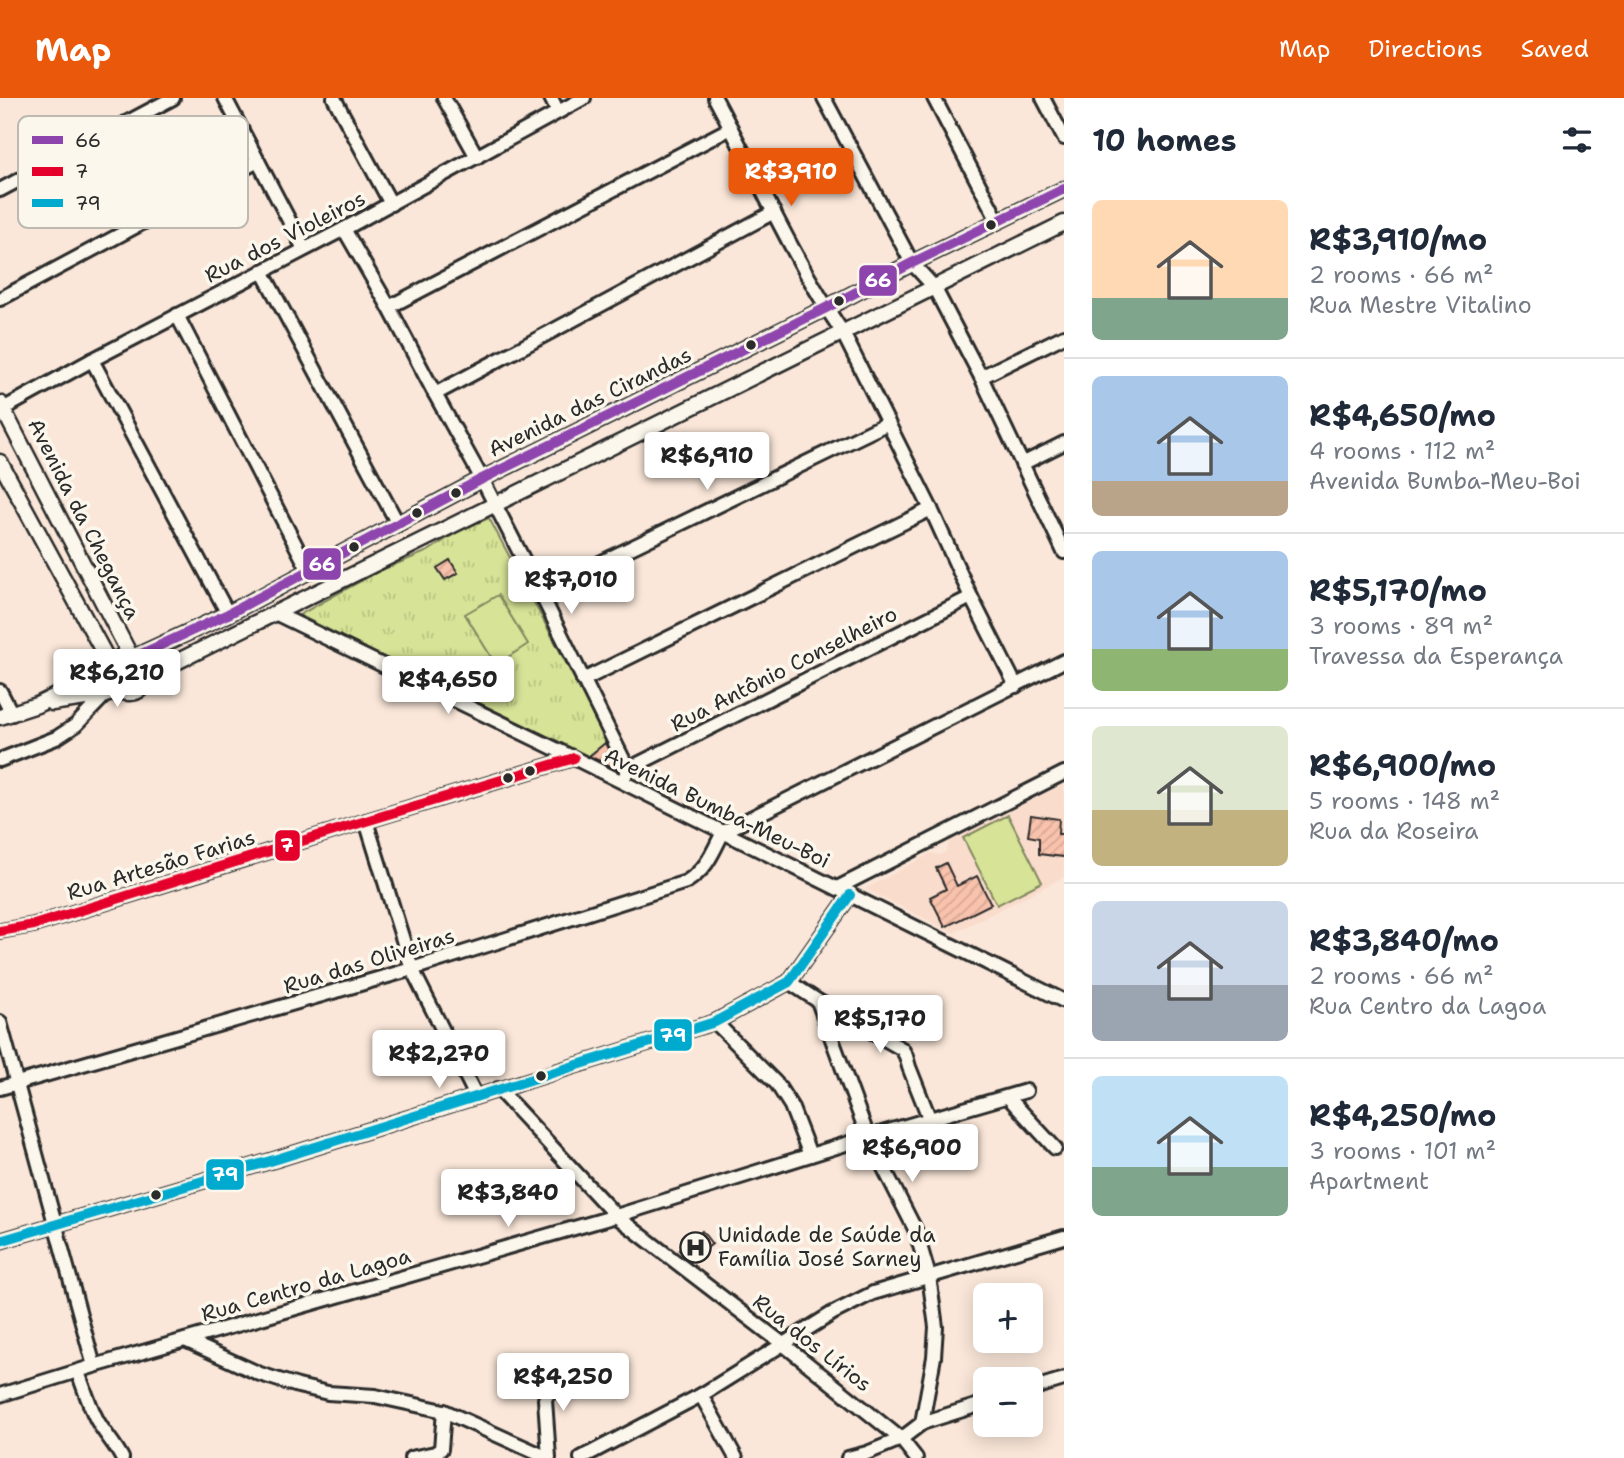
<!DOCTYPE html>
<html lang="en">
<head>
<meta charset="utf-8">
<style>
  body { margin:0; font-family:"Shantell Sans",sans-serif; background:#f2f2f3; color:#1f2937; height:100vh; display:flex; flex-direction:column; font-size:26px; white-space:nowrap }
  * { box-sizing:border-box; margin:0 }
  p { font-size:23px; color:#747a83 }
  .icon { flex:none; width:38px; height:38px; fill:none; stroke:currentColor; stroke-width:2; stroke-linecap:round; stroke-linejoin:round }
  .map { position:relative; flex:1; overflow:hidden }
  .side { display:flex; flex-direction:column; background:#fff; width:560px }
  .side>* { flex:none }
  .tools { position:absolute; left:973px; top:1185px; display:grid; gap:14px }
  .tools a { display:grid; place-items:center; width:70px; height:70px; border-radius:10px; background:#fff; box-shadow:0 4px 18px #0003; font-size:35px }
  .price { position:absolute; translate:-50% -60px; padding:0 16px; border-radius:7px; background:#fff; color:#222; font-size:23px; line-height:46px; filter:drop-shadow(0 2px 4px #0008) }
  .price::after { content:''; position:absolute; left:50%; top:42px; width:21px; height:16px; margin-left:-10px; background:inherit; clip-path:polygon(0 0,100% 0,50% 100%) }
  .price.selected { background:#ea580c; color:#fff }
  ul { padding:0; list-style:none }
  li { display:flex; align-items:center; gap:21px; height:175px; padding:0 28px }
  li+li { border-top:2px solid #e0e1e3 }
  li span { display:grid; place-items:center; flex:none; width:196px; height:140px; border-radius:10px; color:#555 }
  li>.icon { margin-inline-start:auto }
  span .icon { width:84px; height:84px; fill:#fffc; stroke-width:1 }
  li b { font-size:30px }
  h2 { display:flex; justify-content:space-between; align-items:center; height:84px; padding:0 28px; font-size:30px }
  header { display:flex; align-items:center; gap:42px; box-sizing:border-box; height:98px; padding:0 35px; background:#ea580c; color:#fff }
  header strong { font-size:33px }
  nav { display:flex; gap:38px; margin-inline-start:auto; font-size:24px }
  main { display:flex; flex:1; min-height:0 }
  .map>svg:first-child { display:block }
  .built { fill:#fadccc }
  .park { fill:url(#park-tufts); stroke:#818760; stroke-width:2 }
  .pitch { fill:#d7e396; stroke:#818760; stroke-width:2 }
  .building { fill:url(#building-hatch); stroke:#2b2b2b; stroke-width:2 }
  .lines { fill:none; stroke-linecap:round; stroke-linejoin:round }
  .minor-casing { stroke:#2b2b2b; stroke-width:18 }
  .tertiary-casing { stroke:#2b2b2b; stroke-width:19 }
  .minor { stroke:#fbf7ec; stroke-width:12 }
  .tertiary { stroke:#fbf7ec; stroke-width:14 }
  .bus-1-casing { stroke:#fbf7ec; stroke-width:16 }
  .bus-2-casing { stroke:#fbf7ec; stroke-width:16 }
  .bus-3-casing { stroke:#fbf7ec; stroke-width:16 }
  .bus-1 { stroke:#8e44ad; stroke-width:10 }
  .bus-2 { stroke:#e4002b; stroke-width:10 }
  .bus-3 { stroke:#00a9ce; stroke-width:10 }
  .bus-dot { fill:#2b2b2b; stroke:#fbf7ec; stroke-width:2.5 }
  .labels { text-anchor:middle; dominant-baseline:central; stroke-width:7; stroke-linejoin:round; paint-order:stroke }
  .street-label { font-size:21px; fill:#2b2b2b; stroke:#fbf7ec }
  .poi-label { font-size:21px; fill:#2b2b2b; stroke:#fbf7ec; text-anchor:start }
  .key { fill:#fbf7ec; stroke:#bdbab2; stroke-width:2 }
  .key-label { font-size:19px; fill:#2b2b2b }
  .line-badge { stroke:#fbf7ec; stroke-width:2.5 }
  .badge-label { font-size:19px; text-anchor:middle; font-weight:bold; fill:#fff }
</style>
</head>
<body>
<header>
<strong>Map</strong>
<nav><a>Map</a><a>Directions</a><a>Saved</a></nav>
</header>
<main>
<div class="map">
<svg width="1064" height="1360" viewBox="0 0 1064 1360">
  <defs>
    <pattern id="park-tufts" width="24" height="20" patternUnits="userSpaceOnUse" patternTransform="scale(1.75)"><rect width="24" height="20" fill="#d7e396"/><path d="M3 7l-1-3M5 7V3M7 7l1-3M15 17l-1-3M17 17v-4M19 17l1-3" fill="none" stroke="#b9c381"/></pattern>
    <pattern id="building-hatch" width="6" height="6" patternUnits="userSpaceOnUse" patternTransform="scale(1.75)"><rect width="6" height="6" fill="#f9c2ac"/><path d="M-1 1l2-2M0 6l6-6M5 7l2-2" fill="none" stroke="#d6a794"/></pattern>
  </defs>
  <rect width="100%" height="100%" fill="#fae7d9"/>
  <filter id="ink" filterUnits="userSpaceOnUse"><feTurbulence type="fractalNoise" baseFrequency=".0143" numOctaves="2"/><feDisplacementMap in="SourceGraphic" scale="14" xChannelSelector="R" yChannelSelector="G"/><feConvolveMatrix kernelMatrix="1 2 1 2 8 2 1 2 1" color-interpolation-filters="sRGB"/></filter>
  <g filter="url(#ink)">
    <polygon class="built" points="1064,686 1064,779 954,835 865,791 931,755 940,757 946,753 949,744"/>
    <polygon class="park" points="489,420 608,644 585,661 299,517 377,474 428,453 459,433"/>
    <g class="pitch">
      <polygon points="498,497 528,546 496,567 465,516"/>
      <polygon points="1008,717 1042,784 997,807 963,740"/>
    </g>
    <g class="building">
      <polygon points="450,462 458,475 445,482 437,470"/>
      <polygon points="605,645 614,663 617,671 589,658"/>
      <polygon points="1031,717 1059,721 1058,736 1064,736 1064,759 1039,756 1039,740 1028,738"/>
      <polygon points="946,765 957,788 977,778 991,806 945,829 930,799 946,791 936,770"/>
      <polygon points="702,1133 712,1146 690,1164 679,1152"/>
    </g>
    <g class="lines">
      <defs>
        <g id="minor">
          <polyline points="225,0 304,151"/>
          <polyline points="334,0 391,106"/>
          <polyline points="444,0 477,59"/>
          <polyline points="551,0 558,14"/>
          <path d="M715,0C757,78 793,161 843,235L931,411L971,499L1016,588"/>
          <polyline points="824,0 912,165 934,189 981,279 1064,454"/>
          <polyline points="934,0 998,123"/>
          <polyline points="1043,0 1064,40"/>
          <polyline points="0,92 173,0"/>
          <polyline points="344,131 389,209 435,296 482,381 540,494 628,671"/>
          <polyline points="262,173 398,426"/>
          <polyline points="0,201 258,63"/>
          <polyline points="389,209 731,30"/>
          <polyline points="177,217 309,473"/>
          <polyline points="92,262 228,516"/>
          <polyline points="981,279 1064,238"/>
          <polyline points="435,296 774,114"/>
          <polyline points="3,311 92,262 344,131 584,0"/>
          <polyline points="1022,366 1064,345"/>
          <polyline points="540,494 888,325"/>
          <polyline points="277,516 574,660 1064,903"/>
          <polyline points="583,582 931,411"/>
          <polyline points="0,593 12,616"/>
          <polyline points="0,662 56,640 76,627 105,597"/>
          <polyline points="625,678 628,671 971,499"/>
          <polyline points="366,723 412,871 476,998"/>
          <polyline points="837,790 1064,675"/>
          <polyline points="0,833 34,827 366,723 574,660"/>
          <polyline points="789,884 818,903 868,1039 915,1131 929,1178 936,1229 934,1259 922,1325"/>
          <polyline points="818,903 902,951 906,958 909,969 930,1022"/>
          <polyline points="0,924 94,1268"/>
          <polyline points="715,924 777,986 791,1008 810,1057"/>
          <path d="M0,990L412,871L686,784C707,771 712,756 723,734L1064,563"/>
          <polyline points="498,991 616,1118 783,1246 901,1341 916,1360"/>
          <polyline points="1008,999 1055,1050"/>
          <polyline points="0,1143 277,1061 715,924 789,884 850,797"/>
          <polyline points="185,1242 260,1276 298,1288 328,1295 375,1298 444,1313 548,1360"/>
          <path d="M78,1274C84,1290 89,1307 97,1322C104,1335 115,1346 122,1360"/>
          <polyline points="1031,1291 1064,1281"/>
          <polyline points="0,1297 94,1268 616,1118 868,1039 1026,993"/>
          <polyline points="701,1297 736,1360"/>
          <polyline points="411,1360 435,1355 441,1351 444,1313"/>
          <polyline points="549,1360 545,1301 548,1296 558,1290 562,1275"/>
          <polyline points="581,1360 703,1296 833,1215 873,1195 1064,1139"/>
          <polyline points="848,1360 867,1355 901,1341 922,1325 985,1305"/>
        </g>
        <g id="tertiary">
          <polyline points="0,305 130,557"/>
          <polyline points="0,364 111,568"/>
          <circle cx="129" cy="576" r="19"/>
          <polyline points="137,558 228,516 482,381 826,210 912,165 1064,91"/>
          <polyline points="148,578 1064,125"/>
          <polyline points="52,605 105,597 119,593"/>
          <polyline points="0,619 37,607 110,571"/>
        </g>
      </defs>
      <use href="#minor" class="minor-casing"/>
      <use href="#tertiary" class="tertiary-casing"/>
      <use href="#minor" class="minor"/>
      <use href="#tertiary" class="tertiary"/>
      <defs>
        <polyline id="bus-1" points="137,558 228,516 482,381 826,210 912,165 1064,91"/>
        <polyline id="bus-2" points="0,833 34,827 366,723 574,660"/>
        <polyline id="bus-3" points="0,1143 277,1061 715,924 789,884 850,797"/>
      </defs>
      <use href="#bus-1" class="bus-1-casing"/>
      <use href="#bus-2" class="bus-2-casing"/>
      <use href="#bus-3" class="bus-3-casing"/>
      <use href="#bus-1" class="bus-1"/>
      <use href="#bus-2" class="bus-2"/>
      <use href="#bus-3" class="bus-3"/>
    </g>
  </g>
  <defs>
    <symbol id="hospital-ring" viewBox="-11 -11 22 22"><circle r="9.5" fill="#fbf7ec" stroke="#2b2b2b" stroke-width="1.5"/><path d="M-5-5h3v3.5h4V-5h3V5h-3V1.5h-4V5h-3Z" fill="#2b2b2b"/></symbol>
  </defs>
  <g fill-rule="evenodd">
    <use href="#hospital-ring" x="678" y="1132" width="35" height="35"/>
  </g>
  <g class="bus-dot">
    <circle cx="991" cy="127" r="6"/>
    <circle cx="839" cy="203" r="6"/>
    <circle cx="751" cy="247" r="6"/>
    <circle cx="456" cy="395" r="6"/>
    <circle cx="417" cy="415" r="6"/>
    <circle cx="354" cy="449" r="6"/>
    <circle cx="530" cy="673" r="6"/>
    <circle cx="508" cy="680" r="6"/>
    <circle cx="541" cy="978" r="6"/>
    <circle cx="156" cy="1097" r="6"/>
  </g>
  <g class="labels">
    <g class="street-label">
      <text transform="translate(285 139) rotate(-27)">Rua dos Violeiros</text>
      <text transform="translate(590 304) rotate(-26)">Avenida das Cirandas</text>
      <text transform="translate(84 421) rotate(63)">Avenida da Chegança</text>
      <text transform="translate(784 571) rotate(-27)">Rua Antônio Conselheiro</text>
      <text transform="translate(717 710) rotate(26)">Avenida Bumba-Meu-Boi</text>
      <text transform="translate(161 767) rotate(-17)">Rua Artesão Farias</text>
      <text transform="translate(369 863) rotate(-17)">Rua das Oliveiras</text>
      <text transform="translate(306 1187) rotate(-16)">Rua Centro da Lagoa</text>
      <text transform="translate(812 1245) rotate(38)">Rua dos Lírios</text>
    </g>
    <g class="poi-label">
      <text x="718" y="1137">Unidade de Saúde da<tspan x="718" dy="24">Família José Sarney</tspan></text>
    </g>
  </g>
  <rect x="18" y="18" width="230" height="112" rx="10" class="key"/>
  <rect x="32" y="38" width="31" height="8" fill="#8e44ad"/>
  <rect x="32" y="69" width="31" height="9" fill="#e4002b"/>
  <rect x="32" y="101" width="31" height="8" fill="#00a9ce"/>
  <g class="key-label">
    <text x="75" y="49">66</text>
    <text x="75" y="80">7</text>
    <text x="75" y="112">79</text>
  </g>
  <g class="line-badge">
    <rect x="858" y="166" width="40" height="33" rx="7" fill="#8e44ad"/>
    <rect x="302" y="449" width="40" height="34" rx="7" fill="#8e44ad"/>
    <rect x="274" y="731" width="27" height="33" rx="7" fill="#e4002b"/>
    <rect x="653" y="920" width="40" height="34" rx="7" fill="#00a9ce"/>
    <rect x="205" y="1060" width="40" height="33" rx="7" fill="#00a9ce"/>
  </g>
  <g class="badge-label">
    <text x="878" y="189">66</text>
    <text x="322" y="473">66</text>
    <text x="287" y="754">7</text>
    <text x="673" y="944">79</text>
    <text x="225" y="1083">79</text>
  </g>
</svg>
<div class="tools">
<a>+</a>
<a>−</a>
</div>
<b class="price selected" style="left:791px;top:110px">R$3,910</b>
<b class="price" style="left:707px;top:394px">R$6,910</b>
<b class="price" style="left:571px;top:518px">R$7,010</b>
<b class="price" style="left:117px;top:611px">R$6,210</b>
<b class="price" style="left:448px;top:618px">R$4,650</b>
<b class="price" style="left:880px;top:957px">R$5,170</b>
<b class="price" style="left:439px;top:992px">R$2,270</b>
<b class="price" style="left:912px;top:1086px">R$6,900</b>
<b class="price" style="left:508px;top:1131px">R$3,840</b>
<b class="price" style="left:563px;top:1315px">R$4,250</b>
</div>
<section class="side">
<h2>10 homes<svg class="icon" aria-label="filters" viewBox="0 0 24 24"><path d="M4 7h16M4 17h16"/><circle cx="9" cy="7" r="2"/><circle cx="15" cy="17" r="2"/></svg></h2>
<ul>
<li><span style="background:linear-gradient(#ffd9b3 70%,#7fa58c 0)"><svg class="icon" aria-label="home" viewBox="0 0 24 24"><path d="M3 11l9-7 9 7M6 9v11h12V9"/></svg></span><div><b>R$3,910/mo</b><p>2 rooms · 66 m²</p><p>Rua Mestre Vitalino</p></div></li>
<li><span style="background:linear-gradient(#a9c7e8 75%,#b9a48a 0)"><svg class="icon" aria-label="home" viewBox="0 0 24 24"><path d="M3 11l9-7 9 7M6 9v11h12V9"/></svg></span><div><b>R$4,650/mo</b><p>4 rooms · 112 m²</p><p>Avenida Bumba-Meu-Boi</p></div></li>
<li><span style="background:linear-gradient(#a9c7e8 70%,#8fb573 0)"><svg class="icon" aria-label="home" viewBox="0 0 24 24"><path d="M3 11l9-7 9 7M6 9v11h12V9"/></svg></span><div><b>R$5,170/mo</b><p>3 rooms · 89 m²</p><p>Travessa da Esperança</p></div></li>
<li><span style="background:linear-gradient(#dfe7d0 60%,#c2b280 0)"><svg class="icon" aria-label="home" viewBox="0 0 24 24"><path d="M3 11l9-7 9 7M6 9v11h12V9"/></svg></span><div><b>R$6,900/mo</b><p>5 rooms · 148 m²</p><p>Rua da Roseira</p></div></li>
<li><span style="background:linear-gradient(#c9d6e8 60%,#9aa5b1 0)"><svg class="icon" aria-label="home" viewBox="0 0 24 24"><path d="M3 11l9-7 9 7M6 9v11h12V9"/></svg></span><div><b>R$3,840/mo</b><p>2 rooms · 66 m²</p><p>Rua Centro da Lagoa</p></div></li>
<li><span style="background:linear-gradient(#bfe0f5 65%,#7fa58c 0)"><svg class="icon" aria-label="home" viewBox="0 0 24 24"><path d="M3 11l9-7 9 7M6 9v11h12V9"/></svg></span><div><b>R$4,250/mo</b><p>3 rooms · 101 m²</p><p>Apartment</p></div></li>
</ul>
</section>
</main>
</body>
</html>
